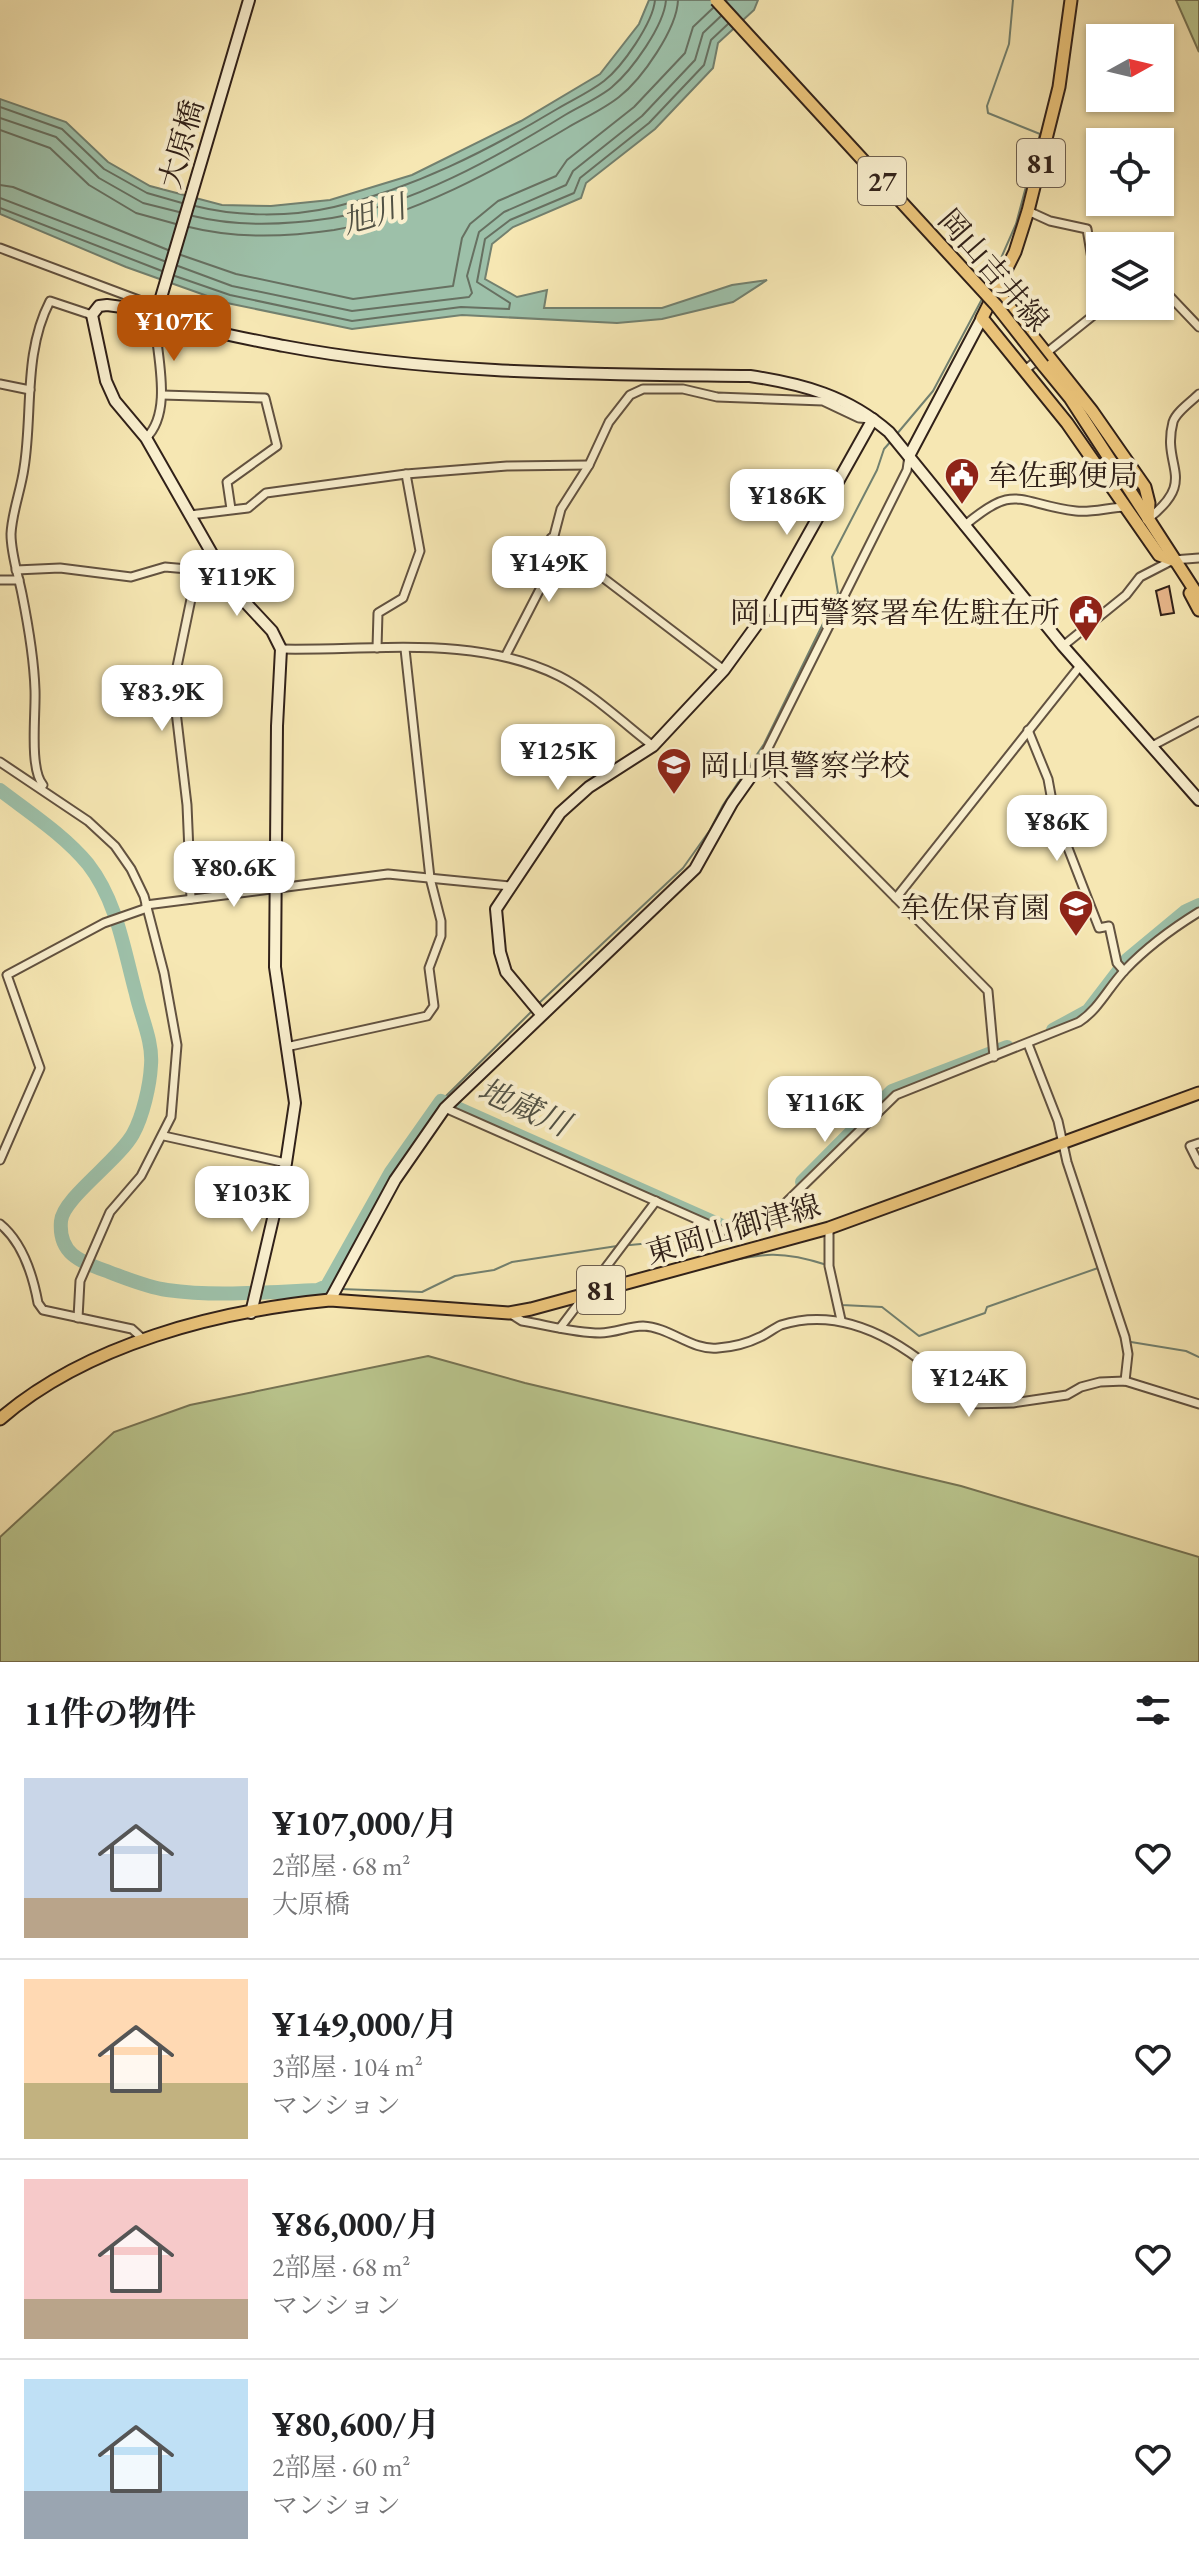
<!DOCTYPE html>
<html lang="ja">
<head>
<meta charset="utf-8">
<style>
  body { margin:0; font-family:"EB Garamond","Noto Serif JP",serif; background:#f6f6f6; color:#202124; height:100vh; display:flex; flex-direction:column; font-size:30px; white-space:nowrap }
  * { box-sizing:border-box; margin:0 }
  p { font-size:26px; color:#757577 }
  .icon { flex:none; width:44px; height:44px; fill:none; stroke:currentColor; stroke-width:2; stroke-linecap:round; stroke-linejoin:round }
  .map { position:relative; height:1662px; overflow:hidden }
  .details { display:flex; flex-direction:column; background:#fff; flex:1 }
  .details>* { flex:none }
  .needle { width:52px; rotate:82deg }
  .buttons { position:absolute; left:1086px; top:24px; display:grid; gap:16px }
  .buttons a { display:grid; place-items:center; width:88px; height:88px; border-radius:0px; background:#fff; box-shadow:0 2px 6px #0004; font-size:40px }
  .price { position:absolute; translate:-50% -68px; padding:0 18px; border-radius:16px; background:#fff; color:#222; font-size:26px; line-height:52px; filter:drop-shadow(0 2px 4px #0008) }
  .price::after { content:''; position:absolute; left:50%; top:48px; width:24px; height:18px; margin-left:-12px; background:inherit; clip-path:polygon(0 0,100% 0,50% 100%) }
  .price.active { background:#b45309; color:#fff }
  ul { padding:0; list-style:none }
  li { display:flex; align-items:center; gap:24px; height:200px; padding:0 24px }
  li+li { border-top:2px solid #e0e0e0 }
  li span { display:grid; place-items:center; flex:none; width:224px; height:160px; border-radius:0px; color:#555 }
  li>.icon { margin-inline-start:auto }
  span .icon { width:96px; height:96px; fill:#fffc; stroke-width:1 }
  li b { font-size:34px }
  h2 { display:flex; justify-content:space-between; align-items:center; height:96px; padding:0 24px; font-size:34px }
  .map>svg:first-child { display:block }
  .green { fill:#bac68e; stroke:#767454; stroke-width:2 }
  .water { fill:#9dc0a9; stroke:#72806f; stroke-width:2 }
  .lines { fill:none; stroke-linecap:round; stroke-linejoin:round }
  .shore { stroke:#677061; stroke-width:2 }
  .stream { stroke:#72806f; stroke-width:2 }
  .river { stroke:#9dc0a9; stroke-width:14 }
  .building { fill:#e9b88c; stroke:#312119; stroke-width:2 }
  .street-casing { stroke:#625240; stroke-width:11 }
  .secondary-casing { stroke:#312119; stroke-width:14 }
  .primary-casing { stroke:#312119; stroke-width:15 }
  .street { stroke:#f9efce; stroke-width:7 }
  .secondary { stroke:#f9efce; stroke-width:10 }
  .primary { stroke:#ebc47a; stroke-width:11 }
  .primary-bridge-casing { stroke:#312119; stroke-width:15; stroke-linecap:butt }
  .primary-bridge { stroke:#ebc47a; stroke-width:11 }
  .labels { text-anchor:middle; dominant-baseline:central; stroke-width:8; stroke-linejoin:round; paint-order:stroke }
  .shield { fill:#f9efce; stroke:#6d5f4f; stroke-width:2 }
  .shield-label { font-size:28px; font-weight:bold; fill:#312119 }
  .street-label { font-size:30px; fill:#312119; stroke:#f9efce }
  .poi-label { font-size:30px; fill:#312119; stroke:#f9efce; text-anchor:start }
  .water-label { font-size:32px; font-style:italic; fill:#515144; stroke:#f9efce }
</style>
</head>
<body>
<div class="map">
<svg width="1199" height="1662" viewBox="0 0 1199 1662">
  <rect width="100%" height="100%" fill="#f6e7b3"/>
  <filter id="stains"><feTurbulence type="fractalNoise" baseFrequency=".0025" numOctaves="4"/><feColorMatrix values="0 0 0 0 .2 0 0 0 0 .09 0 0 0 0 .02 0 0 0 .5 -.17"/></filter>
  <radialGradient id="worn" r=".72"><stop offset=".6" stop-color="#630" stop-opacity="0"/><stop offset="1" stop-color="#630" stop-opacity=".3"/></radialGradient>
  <g class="green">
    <polygon points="1176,0 1199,0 1199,52"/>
    <polygon points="428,1356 525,1383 961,1486 1199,1557 1199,1662 0,1662 0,1537 114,1432 190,1405"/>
  </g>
  <polygon class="water" points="649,0 758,0 754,10 718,43 713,68 655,129 586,183 581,198 513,227 492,244 485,279 517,297 547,290 544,308 662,308 732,285 767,280 733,302 662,319 617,323 462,315 352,329 227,303 126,267 0,214 0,99 66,122 108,162 150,186 222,205 271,206 330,200 412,175 521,121 600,74 639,24"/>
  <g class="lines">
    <g class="shore">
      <polyline points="0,107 62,129 104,169 147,193 182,203"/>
      <polyline points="0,118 56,137 99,178 143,203 179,212"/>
      <polyline points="0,130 50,148 89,185 136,213 176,224"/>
      <polyline points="0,185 13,187 168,250"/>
      <polyline points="0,198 164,261"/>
      <path d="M195,206C238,217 291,217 334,207C414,188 487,151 557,109C572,100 590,92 604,81C622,67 653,23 655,0"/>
      <polyline points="0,208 162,271"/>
      <path d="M193,216C237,227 286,225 332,218C412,205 497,157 565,115C580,106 599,98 612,87C632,70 664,26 666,0"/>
      <path d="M189,227C236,239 286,237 334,230C411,217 500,168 567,128C584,118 604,109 619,97C642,79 677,29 678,0"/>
      <polyline points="181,255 236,274 353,299 453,286 462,238 470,224 498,201 556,176 567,160 634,107 685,53 693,27 713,8"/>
      <polyline points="178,266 232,286 352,311 469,297 472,293 467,276 479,232 504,212 566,185 573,171 642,116 695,60 703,33 721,16"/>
      <polyline points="175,276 230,295 352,321 461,307 509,309 510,303 477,282 485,239 510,220 574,193 580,178 649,123 704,65 711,40 728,24"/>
    </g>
    <g class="stream">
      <polyline points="987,290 1016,224 1040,134 988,113 987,106 1009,44 1013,0"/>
      <polyline points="896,435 933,391 982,299"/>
      <polyline points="537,1005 683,868 710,830 723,805 764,744 838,593 832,557 877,470 884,449 892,440"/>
      <polyline points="441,1101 533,1010"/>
      <path d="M627,1245C651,1245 687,1230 702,1256"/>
      <path d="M716,1264C763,1253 781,1250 827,1265"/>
      <polyline points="1104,1266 1115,1296"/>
      <polyline points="340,1289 422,1292 455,1276 494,1270 512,1262 617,1246"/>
      <polyline points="840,1299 842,1305 882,1307 919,1336 985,1313 987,1307 1098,1268"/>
      <polyline points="1131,1342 1186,1351 1199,1357"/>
    </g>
    <g class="river">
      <path d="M0,790C30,813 64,835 88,864C117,901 124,950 136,994C141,1017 153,1041 151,1065C150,1085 143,1116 133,1134C118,1161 63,1198 61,1221C58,1255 82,1262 109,1272C128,1279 147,1287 167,1290C216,1297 267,1292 318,1290L327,1286L391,1172L441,1101L722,1226C746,1228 763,1222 779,1206"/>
      <polyline points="1053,1030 1088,1011 1127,960 1186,911 1199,905"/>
      <polyline points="802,1182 892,1091 1007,1047"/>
    </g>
  </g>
  <polygon class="building" points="1169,586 1174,613 1161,615 1156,591"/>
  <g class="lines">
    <defs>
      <g id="street">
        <polyline points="1028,211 1050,221 1087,229 1093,265 1100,280"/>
        <polyline points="0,248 160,308"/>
        <polyline points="1160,286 1199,327"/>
        <polyline points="1025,370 1105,306"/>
        <polyline points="0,384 30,390"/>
        <polyline points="162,395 265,398 277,446 227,482 231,509"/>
        <path d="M146,438C171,414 159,364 156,333"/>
        <polyline points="909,456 907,470 761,762 988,991 994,1057"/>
        <polyline points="190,515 248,508 266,493 406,474 507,466 589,465"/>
        <path d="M1148,519C1199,479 1161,468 1173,422C1176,412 1191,402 1199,394"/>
        <path d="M964,526C1017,481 1017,504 1076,511C1092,513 1110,507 1127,507"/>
        <polyline points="551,538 724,670"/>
        <polyline points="16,570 60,568 131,577 165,567 221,572"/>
        <polyline points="0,580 19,580"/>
        <polyline points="1063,646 1126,595 1140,577 1173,560 1199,558"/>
        <polyline points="377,648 378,613 403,598 420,551 406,474"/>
        <path d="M281,649C374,651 474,634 559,676C589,691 626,725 653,746"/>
        <polyline points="506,655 540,589 561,509 589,465 609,422 630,395 643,389 683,389 717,397 823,401 859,418 871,419"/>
        <polyline points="1028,730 1048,779 1054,812 1099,928 1109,926 1117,963 1124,971"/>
        <polyline points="1152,746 1199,721"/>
        <polyline points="0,762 88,821 115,846 131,869 144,896 164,973 177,1045 171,1117 141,1176 110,1212 80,1281 78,1318"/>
        <path d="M43,785C29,769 36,713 35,690C34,659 28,624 22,594C18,574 11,554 11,534C12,512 21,490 24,468C33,413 23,353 50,301L92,315"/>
        <polyline points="896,898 1080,666"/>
        <polyline points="191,899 187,805 173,686 197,570"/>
        <polyline points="146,905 388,874 510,886"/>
        <polyline points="1028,1044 1058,1121 1067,1162 1125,1337 1128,1354 1125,1381"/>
        <polyline points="286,1047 427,1016 434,1006 429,968 441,936 441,921 430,878 405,649"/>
        <path d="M445,1108L721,1230L737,1231L763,1225L896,1095L1079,1022C1099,1009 1108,988 1125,970C1146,948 1173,928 1199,912"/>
        <polyline points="164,1136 286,1163"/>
        <polyline points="1199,1143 1190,1146 1199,1164"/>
        <polyline points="0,1160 40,1068 7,975 104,923 147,908"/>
        <path d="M0,1224C22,1242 33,1276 38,1303L43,1310L132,1329L143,1339"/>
        <polyline points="829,1228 829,1266 841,1320"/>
        <path d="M511,1314L522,1321C547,1325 574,1333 600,1333C615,1333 629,1326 643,1326C670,1327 692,1351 718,1348C731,1347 748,1343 760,1337C767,1334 774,1328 781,1325C854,1302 922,1355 969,1404L1013,1403L1067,1395L1081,1387L1100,1382L1125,1381L1199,1404"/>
        <polyline points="560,1328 656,1201"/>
      </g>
      <g id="secondary">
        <path d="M249,0L160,301L162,313C199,331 243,338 284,346C437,375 595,374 750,376C803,384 848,396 889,432L1063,646L1199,800"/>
        <polyline points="160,308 152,311 107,305 99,306 92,315 106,381 115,401 146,438 231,587 272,631 281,649 277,726 275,967 295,1103 286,1163 251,1313"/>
        <polyline points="909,456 982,318"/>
        <polyline points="541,1014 506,972 500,952 496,909 560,813 589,787 653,746 724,670 761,619 873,419"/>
        <polyline points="330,1300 395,1180 445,1108 695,869 732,803 761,762"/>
      </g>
      <g id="primary">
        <polyline points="1071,0 1059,87 1028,211 1015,252 982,318 1067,423 1159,555 1173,560"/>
        <polyline points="996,290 1092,411 1145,487 1149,503 1148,519"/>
        <polyline points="1043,365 1070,398 1199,597"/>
        <polyline points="1190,593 1199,610"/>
        <path d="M0,1419C87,1344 217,1311 330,1300L509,1313L531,1309L829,1228L1199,1093"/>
      </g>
    </defs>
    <use href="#street" class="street-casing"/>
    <use href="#secondary" class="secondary-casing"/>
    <use href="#primary" class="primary-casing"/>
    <use href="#street" class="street"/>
    <use href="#secondary" class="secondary"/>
    <use href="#primary" class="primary"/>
    <defs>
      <polyline id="primary-bridge" points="716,0 996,305 1043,365"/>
    </defs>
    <use href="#primary-bridge" class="primary-bridge-casing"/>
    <use href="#primary-bridge" class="primary-bridge"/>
  </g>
  <defs>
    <symbol id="civic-pin" viewBox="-11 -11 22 30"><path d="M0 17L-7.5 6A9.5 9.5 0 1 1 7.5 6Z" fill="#8f2418" stroke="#f9efce"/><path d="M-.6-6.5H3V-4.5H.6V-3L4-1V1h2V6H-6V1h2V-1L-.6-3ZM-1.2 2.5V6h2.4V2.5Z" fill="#fff"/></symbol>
    <symbol id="school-pin" viewBox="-11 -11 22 30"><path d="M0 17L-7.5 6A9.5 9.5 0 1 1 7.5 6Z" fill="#8f2418" stroke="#f9efce"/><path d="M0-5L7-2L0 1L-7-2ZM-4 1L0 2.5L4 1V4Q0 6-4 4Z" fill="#fff"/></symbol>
  </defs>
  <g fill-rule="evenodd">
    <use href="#civic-pin" x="942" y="455" width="40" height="54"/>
    <use href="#civic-pin" x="1066" y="592" width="40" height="54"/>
    <use href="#school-pin" x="654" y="745" width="40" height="54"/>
    <use href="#school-pin" x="1056" y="887" width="40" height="54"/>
  </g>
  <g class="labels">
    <g class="shield">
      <rect x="1017" y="139" width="48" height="48" rx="6"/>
      <rect x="858" y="157" width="48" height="48" rx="6"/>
      <rect x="577" y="1266" width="48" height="48" rx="6"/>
    </g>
    <g class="shield-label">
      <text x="1041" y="163">81</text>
      <text x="882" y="181">27</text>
      <text x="601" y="1290">81</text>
    </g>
    <g class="street-label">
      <text transform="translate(181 144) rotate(-74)">大原橋</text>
      <text transform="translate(994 270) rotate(49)">岡山吉井線</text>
      <text transform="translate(733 1229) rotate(-16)">東岡山御津線</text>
    </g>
    <g class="poi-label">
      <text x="988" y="475">牟佐郵便局</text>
      <text x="1060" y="612" text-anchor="end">岡山西警察署牟佐駐在所</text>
      <text x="700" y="765">岡山県警察学校</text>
      <text x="1050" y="907" text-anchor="end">牟佐保育園</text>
    </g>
    <g class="water-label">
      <text transform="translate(374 214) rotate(-16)">旭川</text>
      <text transform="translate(524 1107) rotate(24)">地蔵川</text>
    </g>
  </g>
  <rect width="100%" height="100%" filter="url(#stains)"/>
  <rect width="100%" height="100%" fill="url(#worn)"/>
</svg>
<div class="buttons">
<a><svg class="needle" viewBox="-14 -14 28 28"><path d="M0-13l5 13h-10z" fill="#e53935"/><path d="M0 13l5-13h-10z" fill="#757577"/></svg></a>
<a><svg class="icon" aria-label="locate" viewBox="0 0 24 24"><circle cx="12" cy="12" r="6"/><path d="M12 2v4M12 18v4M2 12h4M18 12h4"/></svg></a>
<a><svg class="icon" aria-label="layers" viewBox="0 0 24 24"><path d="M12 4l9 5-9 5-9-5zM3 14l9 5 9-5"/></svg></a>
</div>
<b class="price active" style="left:174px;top:363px">¥107K</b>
<b class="price" style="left:787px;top:537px">¥186K</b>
<b class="price" style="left:549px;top:604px">¥149K</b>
<b class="price" style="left:237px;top:618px">¥119K</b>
<b class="price" style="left:162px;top:733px">¥83.9K</b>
<b class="price" style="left:558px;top:792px">¥125K</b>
<b class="price" style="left:1057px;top:863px">¥86K</b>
<b class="price" style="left:234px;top:909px">¥80.6K</b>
<b class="price" style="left:825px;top:1144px">¥116K</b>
<b class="price" style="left:252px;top:1234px">¥103K</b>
<b class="price" style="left:969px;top:1419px">¥124K</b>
</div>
<section class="details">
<h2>11件の物件<svg class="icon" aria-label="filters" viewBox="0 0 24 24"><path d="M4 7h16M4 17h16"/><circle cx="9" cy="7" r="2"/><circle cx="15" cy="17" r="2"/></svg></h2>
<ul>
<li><span style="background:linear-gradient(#c9d6e8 75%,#b9a48a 0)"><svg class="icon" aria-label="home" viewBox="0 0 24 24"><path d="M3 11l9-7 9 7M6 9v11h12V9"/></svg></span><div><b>¥107,000/月</b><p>2部屋 · 68 m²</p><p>大原橋</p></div><svg class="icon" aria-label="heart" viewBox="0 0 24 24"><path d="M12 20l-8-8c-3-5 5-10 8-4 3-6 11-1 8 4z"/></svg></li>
<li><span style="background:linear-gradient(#ffd9b3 65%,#c2b280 0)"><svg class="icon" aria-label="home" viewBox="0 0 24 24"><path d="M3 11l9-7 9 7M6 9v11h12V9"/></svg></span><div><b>¥149,000/月</b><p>3部屋 · 104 m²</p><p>マンション</p></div><svg class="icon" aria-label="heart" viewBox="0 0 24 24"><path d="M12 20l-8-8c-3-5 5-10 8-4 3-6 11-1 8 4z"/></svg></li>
<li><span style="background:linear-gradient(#f6c9c9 75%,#b9a48a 0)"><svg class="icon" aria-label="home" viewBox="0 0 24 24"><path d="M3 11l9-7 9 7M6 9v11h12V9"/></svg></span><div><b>¥86,000/月</b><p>2部屋 · 68 m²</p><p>マンション</p></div><svg class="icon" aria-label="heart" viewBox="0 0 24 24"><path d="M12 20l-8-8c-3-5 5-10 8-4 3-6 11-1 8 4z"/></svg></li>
<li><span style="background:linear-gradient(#bfe0f5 70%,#9aa5b1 0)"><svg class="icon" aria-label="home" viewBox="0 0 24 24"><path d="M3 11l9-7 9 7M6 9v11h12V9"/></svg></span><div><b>¥80,600/月</b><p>2部屋 · 60 m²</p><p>マンション</p></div><svg class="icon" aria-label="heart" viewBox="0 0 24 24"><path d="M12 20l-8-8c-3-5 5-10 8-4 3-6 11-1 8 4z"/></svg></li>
</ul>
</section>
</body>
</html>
